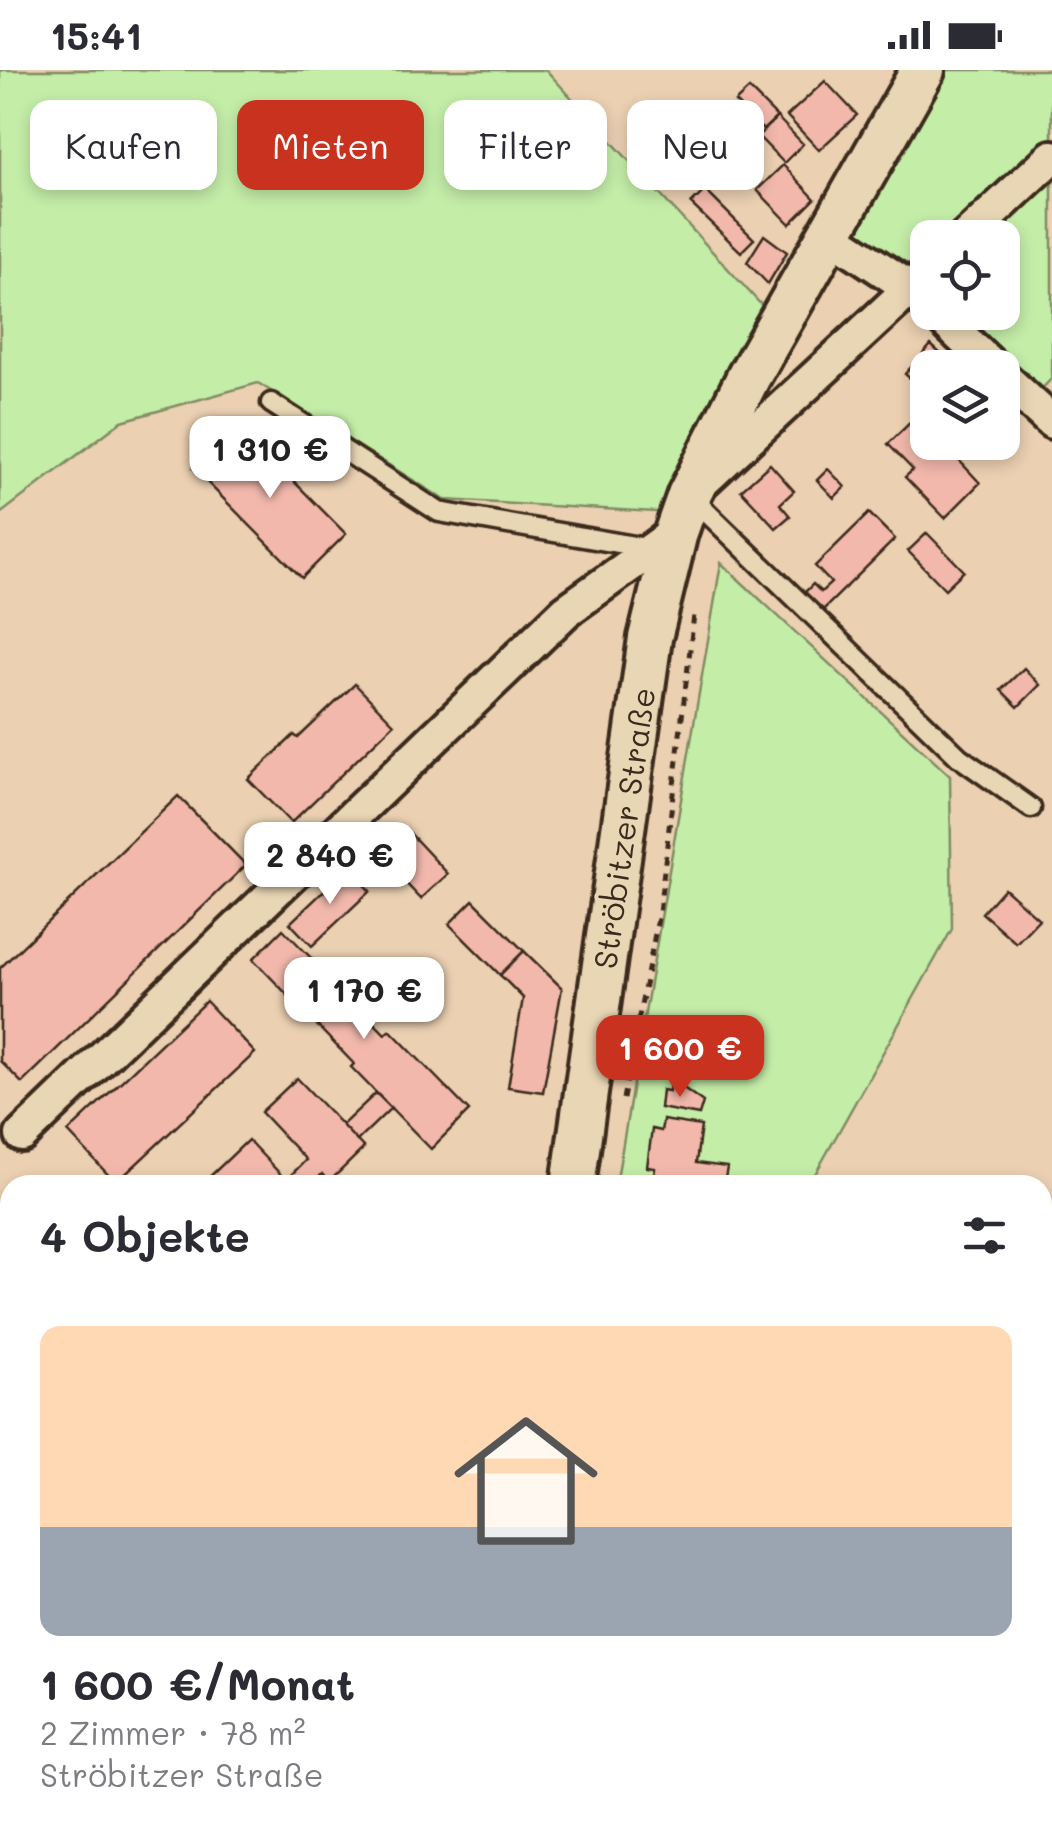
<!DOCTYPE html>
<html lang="de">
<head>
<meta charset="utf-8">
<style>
  body { margin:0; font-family:Mali,sans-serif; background:#f2f2f3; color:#2b2b33; height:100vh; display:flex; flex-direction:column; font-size:38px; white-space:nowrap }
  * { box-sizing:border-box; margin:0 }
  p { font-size:32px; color:#7c7c81 }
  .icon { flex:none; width:55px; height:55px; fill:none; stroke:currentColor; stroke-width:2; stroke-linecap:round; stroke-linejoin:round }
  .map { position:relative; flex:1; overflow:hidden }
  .sheet { position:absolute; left:0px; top:1105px; width:1052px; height:672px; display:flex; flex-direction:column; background:#fff; border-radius:30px 30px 0 0; box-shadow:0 5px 15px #0003 }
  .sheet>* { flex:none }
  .top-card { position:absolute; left:30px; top:30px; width:992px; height:90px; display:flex; gap:20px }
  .fabs { position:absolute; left:910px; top:150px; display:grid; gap:20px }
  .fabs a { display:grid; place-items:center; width:110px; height:110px; border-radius:20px; background:#fff; box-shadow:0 5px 15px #0003; font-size:50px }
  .price { position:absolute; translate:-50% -85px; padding:0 22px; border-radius:20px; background:#fff; color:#222; font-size:32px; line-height:65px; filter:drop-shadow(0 2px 5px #0008) }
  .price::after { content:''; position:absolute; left:50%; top:60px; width:30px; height:22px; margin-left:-15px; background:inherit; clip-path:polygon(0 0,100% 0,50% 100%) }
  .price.active { background:#c8321e; color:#fff }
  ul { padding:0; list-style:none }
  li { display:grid; align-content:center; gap:20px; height:530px; padding:0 40px }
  li span { display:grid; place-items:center; height:310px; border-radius:20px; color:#555 }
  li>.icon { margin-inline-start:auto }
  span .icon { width:180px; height:180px; fill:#fffc; stroke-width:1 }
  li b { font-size:42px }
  h2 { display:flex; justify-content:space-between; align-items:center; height:120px; padding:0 40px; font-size:42px }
  .tag { padding:0 35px; border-radius:20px; background:#fff; box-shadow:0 5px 15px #0003; font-size:35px; line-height:90px }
  .tag.active { background:#c8321e; color:#fff }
  .status { display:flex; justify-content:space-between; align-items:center; height:70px; padding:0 50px; background:#fff; direction:ltr }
  .status svg { height:28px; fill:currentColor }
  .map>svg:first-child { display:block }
  .built { fill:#e6c3aa }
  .green { fill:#c4eda8; stroke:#808c63; stroke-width:2.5 }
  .building { fill:#f2b8ac; stroke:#3b2a1e; stroke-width:2.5 }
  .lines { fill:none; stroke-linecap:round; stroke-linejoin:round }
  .service-casing { stroke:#3b2a1e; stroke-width:25 }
  .minor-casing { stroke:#3b2a1e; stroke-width:40 }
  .tertiary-casing { stroke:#3b2a1e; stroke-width:50 }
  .path { stroke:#3b2a1e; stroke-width:5; stroke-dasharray:8 8; stroke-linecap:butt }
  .service { stroke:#e9d6b4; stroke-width:18 }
  .minor { stroke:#e9d6b4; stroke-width:32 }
  .tertiary { stroke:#e9d6b4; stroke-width:42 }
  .labels { text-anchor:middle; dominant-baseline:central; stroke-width:8; stroke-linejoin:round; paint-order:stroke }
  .street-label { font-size:32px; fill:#3b2a1e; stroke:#e9d6b4 }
</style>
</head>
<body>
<div class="status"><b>15:41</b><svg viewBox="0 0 49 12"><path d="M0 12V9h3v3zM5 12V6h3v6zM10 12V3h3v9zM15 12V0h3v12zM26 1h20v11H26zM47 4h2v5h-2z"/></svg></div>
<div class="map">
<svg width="1052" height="1777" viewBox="0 0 1052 1777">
  <rect width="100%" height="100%" fill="#ebd0b2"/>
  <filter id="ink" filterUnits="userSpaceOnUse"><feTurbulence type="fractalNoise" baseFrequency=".01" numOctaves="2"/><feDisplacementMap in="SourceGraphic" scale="20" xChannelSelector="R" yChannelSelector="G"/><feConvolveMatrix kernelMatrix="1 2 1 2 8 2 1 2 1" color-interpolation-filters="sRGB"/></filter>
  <g filter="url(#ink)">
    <polygon class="built" points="41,1768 216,1768 232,1777 36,1777"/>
    <g class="green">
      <polygon points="0,0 546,0 764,238 673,443 445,430 258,313 122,351 0,444"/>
      <polygon points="937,0 1052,0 1052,308 1035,326 943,243 1002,242 1002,168 928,168 927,228 847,154"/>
      <polygon points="721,493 950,706 952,859 809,1115 616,1115"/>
      <polygon points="0,1598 10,1608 10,1768 32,1768 27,1777 0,1777"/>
    </g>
    <g class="building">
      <polygon points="825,11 857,45 819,80 787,46"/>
      <polygon points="749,19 777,47 763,60 735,32"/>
      <polygon points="777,47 803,74 784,93 758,66"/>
      <polygon points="706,51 728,73 700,100 678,77"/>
      <polygon points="783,95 815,129 790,154 757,120"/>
      <polygon points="705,120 754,169 741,182 691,134"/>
      <polygon points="764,165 787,182 768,214 747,192"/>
      <polygon points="931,275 956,298 928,298 928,325 905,304"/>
      <polygon points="917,346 928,357 928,372 942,372 980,413 945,448 905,407 913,400 888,374"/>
      <polygon points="237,354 346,464 302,508 193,398"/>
      <polygon points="770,394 794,421 780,434 790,446 776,458 741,420"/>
      <polygon points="828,399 845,417 834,428 817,410"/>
      <polygon points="869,443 895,469 822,541 804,523 813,514 821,522 831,513 815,496"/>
      <polygon points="927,463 964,501 945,519 908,481"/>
      <polygon points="1024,598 1040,615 1018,637 1001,620"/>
      <polygon points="355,614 394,654 291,753 248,709 294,665 298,668"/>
      <polygon points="178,726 246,795 22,1013 0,991 0,898"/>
      <polygon points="406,759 448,804 421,829 379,785"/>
      <polygon points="348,798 370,821 312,876 290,853"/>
      <polygon points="1004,818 1039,849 1016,873 982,843"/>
      <polygon points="473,830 524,881 500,905 449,854"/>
      <polygon points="283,859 385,964 390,960 469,1041 431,1079 351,997 354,994 253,889"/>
      <polygon points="524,881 562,918 543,1022 508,1017 523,928 500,905"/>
      <polygon points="206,931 255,983 116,1113 68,1062"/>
      <polygon points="297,1008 364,1078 329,1112 322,1104 311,1115 201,1115 248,1070 286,1110 306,1090 261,1042"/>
      <polygon points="671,1009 703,1032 699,1045 660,1038 662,1020 669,1021"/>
      <polygon points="376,1023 391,1038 357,1071 342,1055"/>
      <polygon points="663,1050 701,1056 696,1093 727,1097 724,1115 653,1115 655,1098 647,1097 652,1059 661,1061"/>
    </g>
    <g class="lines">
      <defs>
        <g id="service">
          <polyline points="271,333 439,442 652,479"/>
          <polyline points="689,425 959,687 1031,738"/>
        </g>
        <g id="minor">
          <polyline points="827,163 910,218 928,235"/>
          <polyline points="965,168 1052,87"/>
          <polyline points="935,242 994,298"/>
          <polyline points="1002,306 1052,352"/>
          <polyline points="703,411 928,202"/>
          <polyline points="22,1065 566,541 676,462"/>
        </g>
        <g id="tertiary">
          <polyline points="573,1115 650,568 676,462 689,425 749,306 923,0"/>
          <polyline points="456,1777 459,1768"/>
        </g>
      </defs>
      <use href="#service" class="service-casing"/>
      <use href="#minor" class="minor-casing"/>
      <use href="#tertiary" class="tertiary-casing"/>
      <polyline class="path" points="623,1029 659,843 694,545"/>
      <use href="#service" class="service"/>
      <use href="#minor" class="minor"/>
      <use href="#tertiary" class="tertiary"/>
    </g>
  </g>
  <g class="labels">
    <g class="street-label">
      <text transform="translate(623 758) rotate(-82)">Ströbitzer Straße</text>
    </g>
  </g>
</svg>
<div class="fabs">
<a><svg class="icon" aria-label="locate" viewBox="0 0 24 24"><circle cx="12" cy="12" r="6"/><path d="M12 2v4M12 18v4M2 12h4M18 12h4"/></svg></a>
<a><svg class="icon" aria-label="layers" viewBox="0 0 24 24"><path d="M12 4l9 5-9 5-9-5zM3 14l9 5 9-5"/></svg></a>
</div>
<b class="price" style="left:270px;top:431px">1 310 €</b>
<b class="price" style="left:330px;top:837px">2 840 €</b>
<b class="price" style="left:364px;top:972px">1 170 €</b>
<b class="price active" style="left:680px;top:1030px">1 600 €</b>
<div class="top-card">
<a class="tag">Kaufen</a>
<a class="tag active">Mieten</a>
<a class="tag">Filter</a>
<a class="tag">Neu</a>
</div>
<section class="sheet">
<h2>4 Objekte<svg class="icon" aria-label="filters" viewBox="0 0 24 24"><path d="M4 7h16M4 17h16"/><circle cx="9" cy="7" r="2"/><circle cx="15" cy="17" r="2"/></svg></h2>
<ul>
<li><span style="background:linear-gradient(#ffd9b3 65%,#9aa5b1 0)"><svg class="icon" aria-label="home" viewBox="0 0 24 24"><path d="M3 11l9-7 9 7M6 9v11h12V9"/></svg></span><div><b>1 600 €/Monat</b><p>2 Zimmer · 78 m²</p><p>Ströbitzer Straße</p></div></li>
</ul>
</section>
</div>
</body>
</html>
